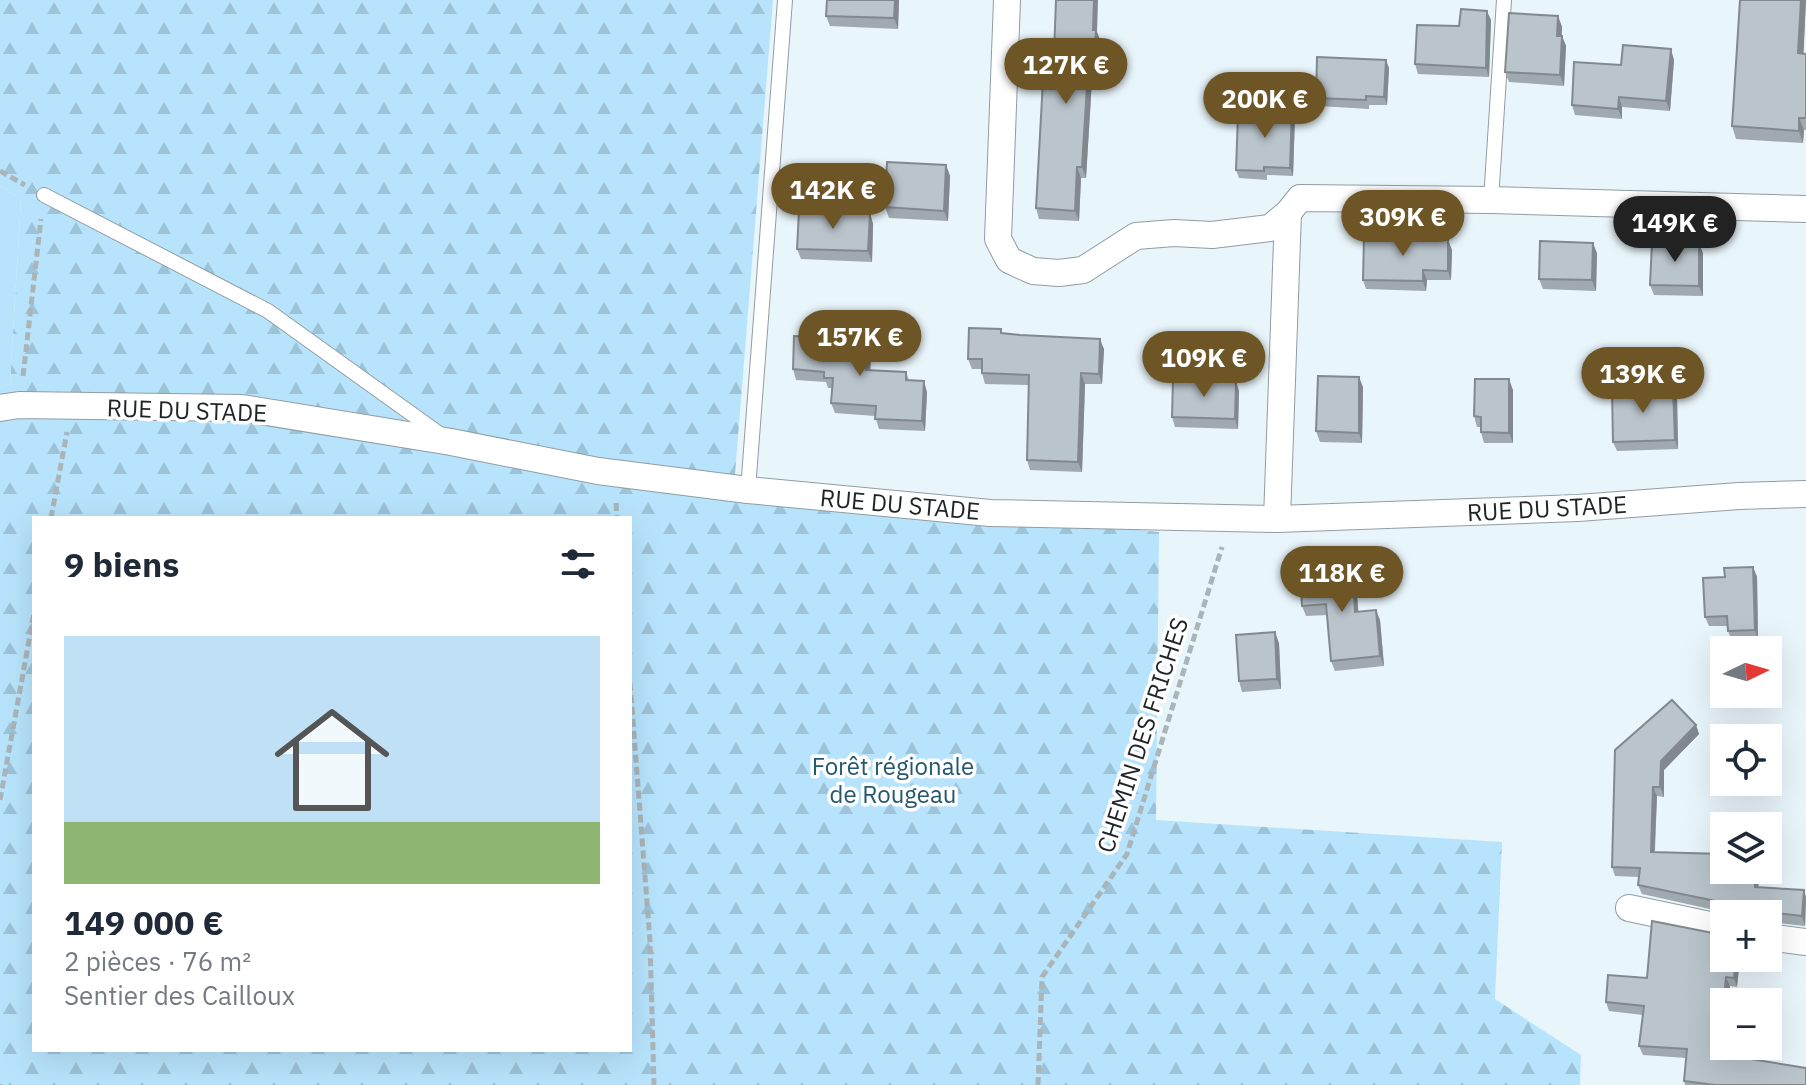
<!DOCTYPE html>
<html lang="fr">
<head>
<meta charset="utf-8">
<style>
  body { margin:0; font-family:"IBM Plex Sans",sans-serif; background:#f6f6f7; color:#1f2937; height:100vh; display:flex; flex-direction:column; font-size:30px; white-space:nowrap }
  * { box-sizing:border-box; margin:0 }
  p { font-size:26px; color:#747a83 }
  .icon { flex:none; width:44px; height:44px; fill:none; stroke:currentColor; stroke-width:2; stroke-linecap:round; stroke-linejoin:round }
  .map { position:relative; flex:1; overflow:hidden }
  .drawer { position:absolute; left:32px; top:516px; width:600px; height:536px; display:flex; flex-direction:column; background:#fff; border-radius:0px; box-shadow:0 8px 32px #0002 }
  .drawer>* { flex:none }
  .needle { width:52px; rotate:85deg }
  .fabs { position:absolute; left:1710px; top:636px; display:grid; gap:16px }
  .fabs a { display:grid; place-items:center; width:72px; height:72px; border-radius:0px; background:#fff; box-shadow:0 8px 32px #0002; font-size:40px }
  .price { position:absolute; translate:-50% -68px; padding:0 18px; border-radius:28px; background:#6d5526; color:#fff; font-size:26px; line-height:52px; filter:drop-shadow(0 2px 4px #0008) }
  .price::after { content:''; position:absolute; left:50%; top:48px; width:24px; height:18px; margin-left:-12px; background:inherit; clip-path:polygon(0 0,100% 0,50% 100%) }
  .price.selected { background:#222; color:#fff }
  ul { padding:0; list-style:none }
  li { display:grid; align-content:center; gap:16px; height:424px; padding:0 32px }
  li span { display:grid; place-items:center; height:248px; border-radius:0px; color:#555 }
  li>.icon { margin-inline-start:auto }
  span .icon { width:144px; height:144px; fill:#fffc; stroke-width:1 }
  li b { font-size:34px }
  h2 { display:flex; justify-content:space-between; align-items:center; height:96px; padding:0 32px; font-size:34px }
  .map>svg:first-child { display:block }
  .forest { fill:url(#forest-firs); fill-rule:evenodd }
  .pitch { fill:#b7e4fc }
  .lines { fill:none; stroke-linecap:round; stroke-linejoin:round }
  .service-casing { stroke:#919da3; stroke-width:16 }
  .minor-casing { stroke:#919da3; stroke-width:28 }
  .path { stroke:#aab5b9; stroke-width:5; stroke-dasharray:8 4; stroke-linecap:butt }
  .service { stroke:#fff; stroke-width:14 }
  .minor { stroke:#fff; stroke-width:26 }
  .wall { fill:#9fa9af }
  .shaded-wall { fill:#82898e }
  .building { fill:#b9c4cb; stroke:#82898e; stroke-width:2 }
  .labels { text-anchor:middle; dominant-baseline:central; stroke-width:7; stroke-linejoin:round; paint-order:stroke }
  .street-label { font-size:24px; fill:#1f2426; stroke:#fff }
  .park-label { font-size:24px; fill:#245870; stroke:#fff }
</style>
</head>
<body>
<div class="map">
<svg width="1806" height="1085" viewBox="0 0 1806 1085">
  <defs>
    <pattern id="forest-firs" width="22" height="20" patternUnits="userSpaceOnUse" patternTransform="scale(2)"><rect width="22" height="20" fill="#b7e4fc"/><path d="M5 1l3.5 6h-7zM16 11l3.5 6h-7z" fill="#9dc3d8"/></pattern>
  </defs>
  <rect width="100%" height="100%" fill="#e8f5fb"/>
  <path class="forest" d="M0,0H773L734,487L1159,532L1156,820L1502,842L1495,999L1581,1055L1580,1085H0V387L10,384L21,199L0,186ZM34,518H630V1050H34Z"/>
  <polygon class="pitch" points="0,186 21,199 10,384 0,387"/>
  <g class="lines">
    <defs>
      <g id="service">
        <polyline points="44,195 268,311 441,435"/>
        <polyline points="1491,200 1504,0"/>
        <polyline points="748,490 785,0"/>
      </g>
      <g id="minor">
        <polyline points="1007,0 998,239 1009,260 1033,271 1059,273 1083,270 1136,236 1174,233 1212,235 1270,228 1288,213"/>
        <polyline points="0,408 19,405 242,408 451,442 598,471 748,490 990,513 1277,519 1578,508 1739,496 1806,494"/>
        <polyline points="1277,519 1288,213 1300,198 1491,200 1806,209"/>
        <polyline points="1629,908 1724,928"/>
        <polyline points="1768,937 1806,942"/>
      </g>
    </defs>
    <use href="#service" class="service-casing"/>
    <use href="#minor" class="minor-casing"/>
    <g class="path">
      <polyline points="0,171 25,185"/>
      <polyline points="23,376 41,219"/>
      <polyline points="616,503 617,518"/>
      <polyline points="51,518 67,432"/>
      <polyline points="630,683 650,941 654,1085"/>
      <polyline points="0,800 34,613"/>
      <polyline points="0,1084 0,1085"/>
      <polyline points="1038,1085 1042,977 1127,854 1222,547"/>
    </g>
    <use href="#service" class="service"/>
    <use href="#minor" class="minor"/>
  </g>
  <g class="wall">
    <polygon points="827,0 899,0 898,29 830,26 826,16"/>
    <polygon points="1740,0 1806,0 1803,54 1806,54 1806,130 1804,130 1803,143 1736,139 1732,126"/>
    <polygon points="1558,16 1562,27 1562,36 1566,46 1564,86 1509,82 1505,72"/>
    <polygon points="1491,20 1489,77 1418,74 1415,64 1459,26"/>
    <polygon points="1097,32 1100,40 1097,81 1092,80 1086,178 1081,178 1079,221 1039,219 1036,208 1053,80"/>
    <polygon points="1674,60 1670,111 1622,107 1622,119 1575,115 1572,105 1621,65"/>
    <polygon points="1389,68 1387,105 1369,105 1369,109 1319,106 1316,98"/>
    <polygon points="1267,115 1295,116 1293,176 1267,175 1267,180 1239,178 1236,170"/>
    <polygon points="946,165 950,176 948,221 889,218 885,207"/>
    <polygon points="870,213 873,224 872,262 801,259 797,249"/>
    <polygon points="1448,240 1452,250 1451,280 1427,280 1426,291 1366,289 1363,280"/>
    <polygon points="1597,253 1596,291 1543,289 1539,279"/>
    <polygon points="1703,253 1703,296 1654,295 1650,285"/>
    <polygon points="1001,329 1002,333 1104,349 1102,384 1085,384 1082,472 1030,470 1027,460 1029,385 985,384 982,373 982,369 972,369 968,359"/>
    <polygon points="867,340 871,350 870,370 906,372 909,380 927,392 925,431 879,429 875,416 835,413 831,403 832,388 828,388 826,382 796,380 793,369"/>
    <polygon points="1363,387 1362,443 1320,442 1316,431"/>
    <polygon points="1673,387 1677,396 1678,449 1617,451 1613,442"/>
    <polygon points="1513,390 1513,443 1484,443 1481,432 1481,427 1477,427 1474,416"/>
    <polygon points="1239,391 1238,429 1175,427 1172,417"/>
    <polygon points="1753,567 1757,577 1758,640 1732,641 1728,631 1728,626 1709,626 1705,617 1725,577"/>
    <polygon points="1356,579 1358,611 1380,620 1384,666 1335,671 1331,661 1327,615 1306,616 1302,606"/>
    <polygon points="1279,643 1281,689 1242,692 1239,681"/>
    <polygon points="1696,725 1699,734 1664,770 1664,797 1657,796 1655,852 1758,887 1806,897 1805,926 1768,922 1768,914 1730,914 1728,913 1642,894 1638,885 1639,877 1615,876 1612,867 1615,750"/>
    <polygon points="1718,934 1724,958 1740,958 1737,987 1730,986 1728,1002 1724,1002 1724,1046 1728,1046 1730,1051 1730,1056 1806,1085 1685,1085 1684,1081 1686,1058 1643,1055 1639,1046 1643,1015 1609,1011 1606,1002"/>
  </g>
  <g class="shaded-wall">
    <polygon points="895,0 899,0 898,29 894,18"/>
    <polygon points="1094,0 1098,0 1097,32 1100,40 1097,81 1094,70 1093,30"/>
    <polygon points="1801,0 1806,0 1803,66 1798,53"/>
    <polygon points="1487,11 1491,20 1489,77 1486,68"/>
    <polygon points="1558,16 1562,27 1561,46 1557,36"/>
    <polygon points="1562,36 1566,46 1564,86 1560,75"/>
    <polygon points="1671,49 1674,60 1670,111 1666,101"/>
    <polygon points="1386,60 1389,68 1387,105 1384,97"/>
    <polygon points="1088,70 1092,80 1086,178 1082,167"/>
    <polygon points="1619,97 1622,107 1622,119 1618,109"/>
    <polygon points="1292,108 1295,116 1293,176 1290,168"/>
    <polygon points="1799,118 1804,130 1803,143 1799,131"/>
    <polygon points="946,165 950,176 948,221 944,211"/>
    <polygon points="1077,167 1081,178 1079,221 1075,211"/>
    <polygon points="870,213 873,224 872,262 868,251"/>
    <polygon points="1448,240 1452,250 1451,280 1448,271"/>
    <polygon points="1593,243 1597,253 1596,291 1592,280"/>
    <polygon points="1699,243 1703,253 1703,296 1699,286"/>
    <polygon points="1423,270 1427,280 1426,291 1423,281"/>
    <polygon points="1100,339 1104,349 1102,384 1099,374"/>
    <polygon points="867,340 871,350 870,380 866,370"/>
    <polygon points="1081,373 1085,384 1082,472 1078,462"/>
    <polygon points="1359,377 1363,387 1362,443 1359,433"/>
    <polygon points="1509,379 1513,390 1513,443 1509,433"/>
    <polygon points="924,381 927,392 925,431 922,421"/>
    <polygon points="1236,381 1239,391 1238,429 1235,419"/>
    <polygon points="1673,387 1677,396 1678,449 1675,440"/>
    <polygon points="1753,567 1757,577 1758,640 1755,630"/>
    <polygon points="1353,568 1356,579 1359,622 1355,612"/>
    <polygon points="1376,610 1380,620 1384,666 1380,656"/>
    <polygon points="1275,632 1279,643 1281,689 1277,679"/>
    <polygon points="1696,725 1699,734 1664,770 1664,797 1660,787 1661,761"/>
    <polygon points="1653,787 1657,796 1654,861 1651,852"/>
    <polygon points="1755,870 1759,870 1758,896 1755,887"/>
    <polygon points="1804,890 1806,897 1805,926 1802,916"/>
    <polygon points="1736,958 1740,958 1737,987 1734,978"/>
    <polygon points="1726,977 1730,986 1728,1002 1724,1002 1724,1050 1720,1041"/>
    <polygon points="1726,1046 1728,1046 1730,1051 1729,1065 1726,1055"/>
  </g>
  <g class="building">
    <polygon points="827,0 895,0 894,18 826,16"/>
    <polygon points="1056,0 1094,0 1093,30 1096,30 1094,70 1088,70 1082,167 1077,167 1075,211 1036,208 1043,80 1053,80"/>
    <polygon points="1740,0 1801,0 1798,53 1806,54 1806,118 1799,118 1799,131 1732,126"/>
    <polygon points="1461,9 1487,11 1486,68 1415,64 1417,25 1459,26"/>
    <polygon points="1509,13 1558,16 1557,36 1562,36 1560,75 1505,72"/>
    <polygon points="1623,45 1671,49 1666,101 1619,97 1618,109 1572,105 1574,62 1621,65"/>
    <polygon points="1317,57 1386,60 1384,97 1366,96 1366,100 1316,98"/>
    <polygon points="1268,106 1292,108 1290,168 1264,167 1264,171 1236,170 1238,114 1267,115"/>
    <polygon points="887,162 946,165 944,211 885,207"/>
    <polygon points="799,210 870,213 868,251 797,249"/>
    <polygon points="1364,236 1448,240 1448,271 1423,270 1423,281 1363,280"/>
    <polygon points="1540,241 1593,243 1592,280 1539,279"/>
    <polygon points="1652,242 1699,243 1699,286 1650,285"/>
    <polygon points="969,328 1001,329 1001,333 1020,335 1100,339 1099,374 1081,373 1078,462 1027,460 1029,375 982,373 982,359 968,359"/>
    <polygon points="794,336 867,340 866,370 906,372 906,380 924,381 922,421 875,419 876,406 831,403 833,378 824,378 824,372 793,369"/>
    <polygon points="1318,376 1359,377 1359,433 1316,431"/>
    <polygon points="1475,379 1509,379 1509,433 1481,432 1481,417 1474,416"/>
    <polygon points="1173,380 1236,381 1235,419 1172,417"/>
    <polygon points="1673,387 1675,440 1613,442 1612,389"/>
    <polygon points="1753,567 1755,630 1728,631 1727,616 1705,617 1703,578 1725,577 1724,568"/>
    <polygon points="1353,568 1355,612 1376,610 1380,656 1331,661 1326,604 1302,606 1300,572"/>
    <polygon points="1275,632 1277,679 1239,681 1236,635"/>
    <polygon points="1672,700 1696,725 1661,761 1660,787 1653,787 1651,852 1724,854 1724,870 1755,870 1755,887 1804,890 1802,916 1767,912 1760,914 1736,914 1725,903 1638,885 1640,868 1612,867 1615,750"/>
    <polygon points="1652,921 1718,934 1724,932 1724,958 1736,958 1734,978 1726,977 1720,1041 1724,1041 1724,1046 1726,1046 1726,1055 1806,1068 1806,1085 1715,1085 1684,1081 1687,1049 1639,1046 1644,1006 1606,1002 1608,975 1647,978"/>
  </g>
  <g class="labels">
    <g class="street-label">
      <text transform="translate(187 410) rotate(2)">RUE DU STADE</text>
      <text transform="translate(900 504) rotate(5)">RUE DU STADE</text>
      <text transform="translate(1547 508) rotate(-3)">RUE DU STADE</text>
      <text transform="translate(1142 735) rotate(-72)">CHEMIN DES FRICHES</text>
    </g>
    <g class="park-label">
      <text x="893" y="766">Forêt régionale<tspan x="893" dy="28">de Rougeau</tspan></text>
    </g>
  </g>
</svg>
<div class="fabs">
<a><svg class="needle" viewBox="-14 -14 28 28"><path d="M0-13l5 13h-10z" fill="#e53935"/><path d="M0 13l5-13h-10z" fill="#747a83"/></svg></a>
<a><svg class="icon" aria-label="locate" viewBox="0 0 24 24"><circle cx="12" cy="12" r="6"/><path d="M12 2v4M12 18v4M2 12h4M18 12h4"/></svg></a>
<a><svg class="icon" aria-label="layers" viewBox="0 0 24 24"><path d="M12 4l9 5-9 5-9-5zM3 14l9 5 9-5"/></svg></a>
<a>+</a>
<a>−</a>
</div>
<b class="price" style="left:1066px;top:106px">127K €</b>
<b class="price" style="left:1265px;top:140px">200K €</b>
<b class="price" style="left:833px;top:231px">142K €</b>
<b class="price" style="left:1403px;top:258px">309K €</b>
<b class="price selected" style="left:1675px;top:264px">149K €</b>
<b class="price" style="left:860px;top:378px">157K €</b>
<b class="price" style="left:1204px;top:399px">109K €</b>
<b class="price" style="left:1643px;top:415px">139K €</b>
<b class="price" style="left:1342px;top:614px">118K €</b>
<section class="drawer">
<h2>9 biens<svg class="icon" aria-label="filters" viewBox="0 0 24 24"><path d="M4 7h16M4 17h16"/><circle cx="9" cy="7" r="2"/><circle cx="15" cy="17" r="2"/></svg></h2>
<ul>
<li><span style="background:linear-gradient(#bfe0f5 75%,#8fb573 0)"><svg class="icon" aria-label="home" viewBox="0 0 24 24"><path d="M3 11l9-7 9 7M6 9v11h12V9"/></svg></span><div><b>149 000 €</b><p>2 pièces · 76 m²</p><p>Sentier des Cailloux</p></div></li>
</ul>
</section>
</div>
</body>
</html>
